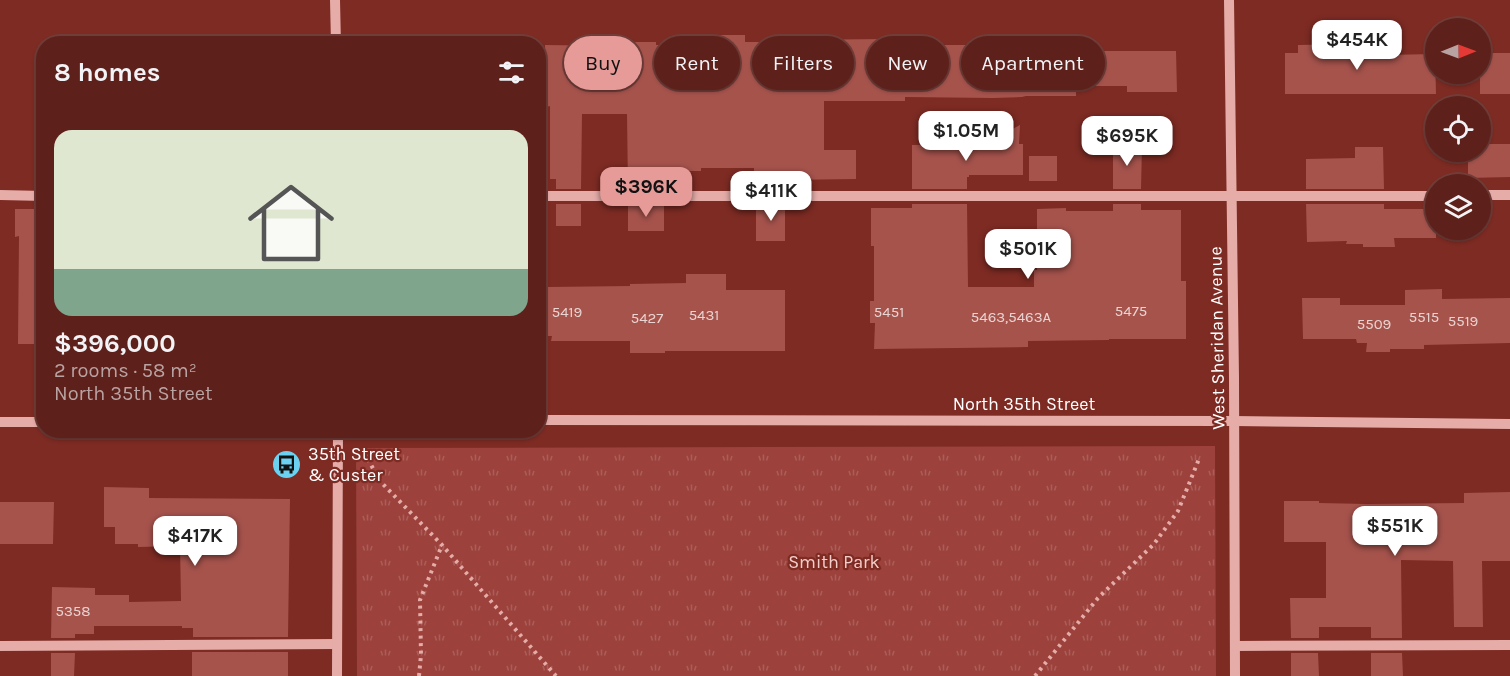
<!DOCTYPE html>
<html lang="en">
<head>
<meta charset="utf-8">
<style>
  body { margin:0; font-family:Karla,sans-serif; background:#672d27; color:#f1f3f6; height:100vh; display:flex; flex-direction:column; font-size:22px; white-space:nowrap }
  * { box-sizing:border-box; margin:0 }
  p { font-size:20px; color:#b9a3a2 }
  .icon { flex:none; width:33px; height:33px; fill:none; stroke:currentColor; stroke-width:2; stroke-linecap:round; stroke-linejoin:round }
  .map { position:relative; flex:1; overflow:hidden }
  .side { position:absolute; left:36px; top:36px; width:510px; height:402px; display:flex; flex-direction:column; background:#5e201a; border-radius:24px; box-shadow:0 2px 4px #0004,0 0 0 2px #733e39 }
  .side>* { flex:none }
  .guide { position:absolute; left:564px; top:36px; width:570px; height:54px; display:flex; gap:12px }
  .needle { width:39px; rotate:89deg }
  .controls { position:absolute; left:1425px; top:18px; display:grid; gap:12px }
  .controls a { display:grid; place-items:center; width:66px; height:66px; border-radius:50%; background:#5e201a; box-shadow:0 2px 4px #0004,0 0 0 2px #733e39; font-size:30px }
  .price { position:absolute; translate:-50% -51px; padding:0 14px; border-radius:12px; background:#fff; color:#222; font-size:20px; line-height:39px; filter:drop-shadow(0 2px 3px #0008) }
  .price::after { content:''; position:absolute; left:50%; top:36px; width:18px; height:14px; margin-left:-9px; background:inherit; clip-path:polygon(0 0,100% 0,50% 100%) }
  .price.current { background:#e69b98; color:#111 }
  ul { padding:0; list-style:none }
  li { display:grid; align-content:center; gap:12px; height:318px; padding:0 18px }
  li+li { border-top:2px solid #733e39 }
  li span { display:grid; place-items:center; height:186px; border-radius:18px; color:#555 }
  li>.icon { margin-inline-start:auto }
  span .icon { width:108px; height:108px; fill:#fffc; stroke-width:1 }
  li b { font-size:26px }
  h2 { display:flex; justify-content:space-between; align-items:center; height:72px; padding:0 18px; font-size:26px }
  .chip { padding:0 21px; border-radius:27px; background:#5e201a; box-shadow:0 2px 4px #0004,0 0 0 2px #733e39; font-size:21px; line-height:54px }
  .chip.current { background:#e69b98; color:#111 }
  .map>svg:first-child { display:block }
  .park { fill:url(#park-tufts) }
  .building { fill:#a6534c }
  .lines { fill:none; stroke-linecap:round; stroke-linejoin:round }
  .path { stroke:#e5aca8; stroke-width:4; stroke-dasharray:3 4.5; stroke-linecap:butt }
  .minor { stroke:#e5aca8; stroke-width:10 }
  .labels { text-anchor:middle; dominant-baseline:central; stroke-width:4.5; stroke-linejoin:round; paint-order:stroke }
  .number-label { font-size:15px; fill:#e9d4d2 }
  .street-label { font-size:18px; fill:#fff; stroke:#7d2b23 }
  .poi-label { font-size:18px; fill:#fff; stroke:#7d2b23; text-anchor:start }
  .park-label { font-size:18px; fill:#f4cecb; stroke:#7d2b23 }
</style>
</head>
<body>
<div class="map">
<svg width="1510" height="676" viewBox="0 0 1510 676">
  <defs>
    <pattern id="park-tufts" width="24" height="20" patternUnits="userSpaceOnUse" patternTransform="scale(1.5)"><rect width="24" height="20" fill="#9c413b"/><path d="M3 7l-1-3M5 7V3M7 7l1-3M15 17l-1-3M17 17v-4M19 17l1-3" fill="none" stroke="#ab5e58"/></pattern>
  </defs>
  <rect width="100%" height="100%" fill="#7d2b23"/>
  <polygon class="park" points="1215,446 1216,676 357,676 356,448"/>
  <g class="building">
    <polygon points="993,34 1027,34 1027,49 1099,48 1099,51 1176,51 1177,92 1127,92 1127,86 1076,86 1076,96 1026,96 1022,97 993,98 905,97 905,101 824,101 824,150 856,150 856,179 785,180 785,189 756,189 756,180 754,180 754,168 701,168 701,171 665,171 665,189 628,189 627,114 582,114 581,189 556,189 556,179 550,179 550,106 546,107 545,45 621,46 621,42 656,42 656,45 708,45 708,35 745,35 745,42 790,42 790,40 884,39 884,45 993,45"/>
    <polygon points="1347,43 1369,43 1369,53 1385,53 1385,55 1435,54 1436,94 1285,94 1285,53 1298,53 1298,45 1347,44"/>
    <rect x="1480" y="53" width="30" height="41"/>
    <polygon points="1020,125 1019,144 1023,144 1023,175 969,175 969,177 967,177 967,189 912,189 912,145 986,144"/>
    <polygon points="1480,144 1510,144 1510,177 1468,178 1468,152 1480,152"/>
    <polygon points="1113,146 1142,146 1141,189 1113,189"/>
    <polygon points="1355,147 1383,147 1384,189 1306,189 1306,159 1355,158"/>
    <rect x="1029" y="156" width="28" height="25"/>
    <rect x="556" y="204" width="25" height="22"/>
    <rect x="628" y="204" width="36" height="27"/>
    <rect x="756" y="204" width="29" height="37"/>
    <polygon points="912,204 967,204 968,287 1034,287 1034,270 1037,270 1037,209 1066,208 1066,211 1113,211 1113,204 1141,204 1141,210 1181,210 1181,281 1186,281 1186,339 1109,339 1109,340 1028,341 1028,347 874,349 875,323 870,323 870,301 874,301 874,246 871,246 871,208 912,208"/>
    <polygon points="1306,204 1384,204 1384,209 1436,209 1436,238 1394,238 1395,247 1363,247 1363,244 1346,244 1347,241 1307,242"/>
    <polygon points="15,209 44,209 44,344 18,344 19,236 15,237"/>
    <polygon points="686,274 726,274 726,290 785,290 785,351 665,351 665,353 630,353 630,341 551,341 552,336 547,336 547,287 630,286 630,284 686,283"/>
    <polygon points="1442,289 1442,299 1510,298 1510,343 1424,345 1424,349 1390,349 1390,352 1366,352 1367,343 1357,343 1356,339 1303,339 1302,298 1340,298 1340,305 1405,305 1405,290"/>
    <polygon points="104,487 149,488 149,498 290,499 288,637 193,637 193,628 182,628 182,626 94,626 94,634 75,634 75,638 51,638 52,587 95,588 95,595 129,595 129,602 181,601 180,546 138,547 138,544 115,544 115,527 104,527"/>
    <polygon points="1510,492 1510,561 1482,561 1483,627 1454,627 1453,561 1401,560 1402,638 1371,638 1371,627 1319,627 1319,638 1291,638 1290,598 1326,598 1326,542 1284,542 1284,501 1319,501 1319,503 1367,504 1464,503 1464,493"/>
    <polygon points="0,502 54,502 53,544 0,544"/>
    <rect x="192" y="652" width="96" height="24"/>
    <polygon points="51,653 75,653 74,676 51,676"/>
    <polygon points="1291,653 1318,653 1319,676 1291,676"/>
    <polygon points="1371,653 1402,653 1403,676 1371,676"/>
  </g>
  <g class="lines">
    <g class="path">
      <polyline points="368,459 379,480 442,545 556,676"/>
      <polyline points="419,676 421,655 420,600 442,545"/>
      <polyline points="1035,676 1098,598 1154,544 1178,511 1199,459"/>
    </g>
    <g class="minor">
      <polyline points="335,0 336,44"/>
      <polyline points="1229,0 1234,377 1235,676"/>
      <polyline points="0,195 44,196"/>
      <polyline points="1480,195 1510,195"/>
      <polyline points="538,196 1436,196"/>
      <polyline points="538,420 1234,421 1510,424"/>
      <polyline points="0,422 44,422"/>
      <polyline points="0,646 337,644"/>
      <polyline points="1235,646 1510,645"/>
      <polyline points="337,676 338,430"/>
    </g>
  </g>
  <defs>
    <symbol id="bus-disc" viewBox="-11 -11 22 22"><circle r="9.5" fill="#6bd1f0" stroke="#7d2b23"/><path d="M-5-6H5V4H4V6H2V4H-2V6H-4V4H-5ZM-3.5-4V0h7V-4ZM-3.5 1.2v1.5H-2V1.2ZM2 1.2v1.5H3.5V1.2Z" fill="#111"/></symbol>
  </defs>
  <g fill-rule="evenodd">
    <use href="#bus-disc" x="270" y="448" width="33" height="33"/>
  </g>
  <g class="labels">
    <g class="number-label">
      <text x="1131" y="311">5475</text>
      <text x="567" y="312">5419</text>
      <text x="889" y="312">5451</text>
      <text x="704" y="315">5431</text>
      <text x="1011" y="317">5463,5463A</text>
      <text x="1424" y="317">5515</text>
      <text x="647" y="318">5427</text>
      <text x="1463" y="321">5519</text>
      <text x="1374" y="324">5509</text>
      <text x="73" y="611">5358</text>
    </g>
    <g class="street-label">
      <text transform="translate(1217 338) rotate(-91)">West Sheridan Avenue</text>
      <text x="1024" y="404">North 35th Street</text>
    </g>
    <g class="poi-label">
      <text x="308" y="454">35th Street<tspan x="308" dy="21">&amp; Custer</tspan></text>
    </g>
    <g class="park-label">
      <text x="834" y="562">Smith Park</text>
    </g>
  </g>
</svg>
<div class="controls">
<a><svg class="needle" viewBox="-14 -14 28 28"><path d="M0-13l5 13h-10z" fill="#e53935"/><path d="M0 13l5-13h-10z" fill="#b9a3a2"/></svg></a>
<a><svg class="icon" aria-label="locate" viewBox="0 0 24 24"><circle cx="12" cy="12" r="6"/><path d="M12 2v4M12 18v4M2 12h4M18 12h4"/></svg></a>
<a><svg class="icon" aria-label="layers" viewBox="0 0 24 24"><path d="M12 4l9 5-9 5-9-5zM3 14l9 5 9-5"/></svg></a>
</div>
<b class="price" style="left:1357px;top:71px">$454K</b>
<b class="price" style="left:966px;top:162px">$1.05M</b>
<b class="price" style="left:1127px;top:167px">$695K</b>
<b class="price current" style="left:646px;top:218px">$396K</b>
<b class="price" style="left:771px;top:222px">$411K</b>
<b class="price" style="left:1028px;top:280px">$501K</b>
<b class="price" style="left:1395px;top:557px">$551K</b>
<b class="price" style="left:195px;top:567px">$417K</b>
<div class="guide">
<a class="chip current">Buy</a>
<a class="chip">Rent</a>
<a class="chip">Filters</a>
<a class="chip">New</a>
<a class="chip">Apartment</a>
</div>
<section class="side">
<h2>8 homes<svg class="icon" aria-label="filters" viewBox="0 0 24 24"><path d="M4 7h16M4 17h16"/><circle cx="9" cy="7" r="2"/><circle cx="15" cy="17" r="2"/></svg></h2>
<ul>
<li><span style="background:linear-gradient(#dfe7d0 75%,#7fa58c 0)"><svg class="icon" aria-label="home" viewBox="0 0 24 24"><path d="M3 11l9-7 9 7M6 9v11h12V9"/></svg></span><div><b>$396,000</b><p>2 rooms · 58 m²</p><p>North 35th Street</p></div></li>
</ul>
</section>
</div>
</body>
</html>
